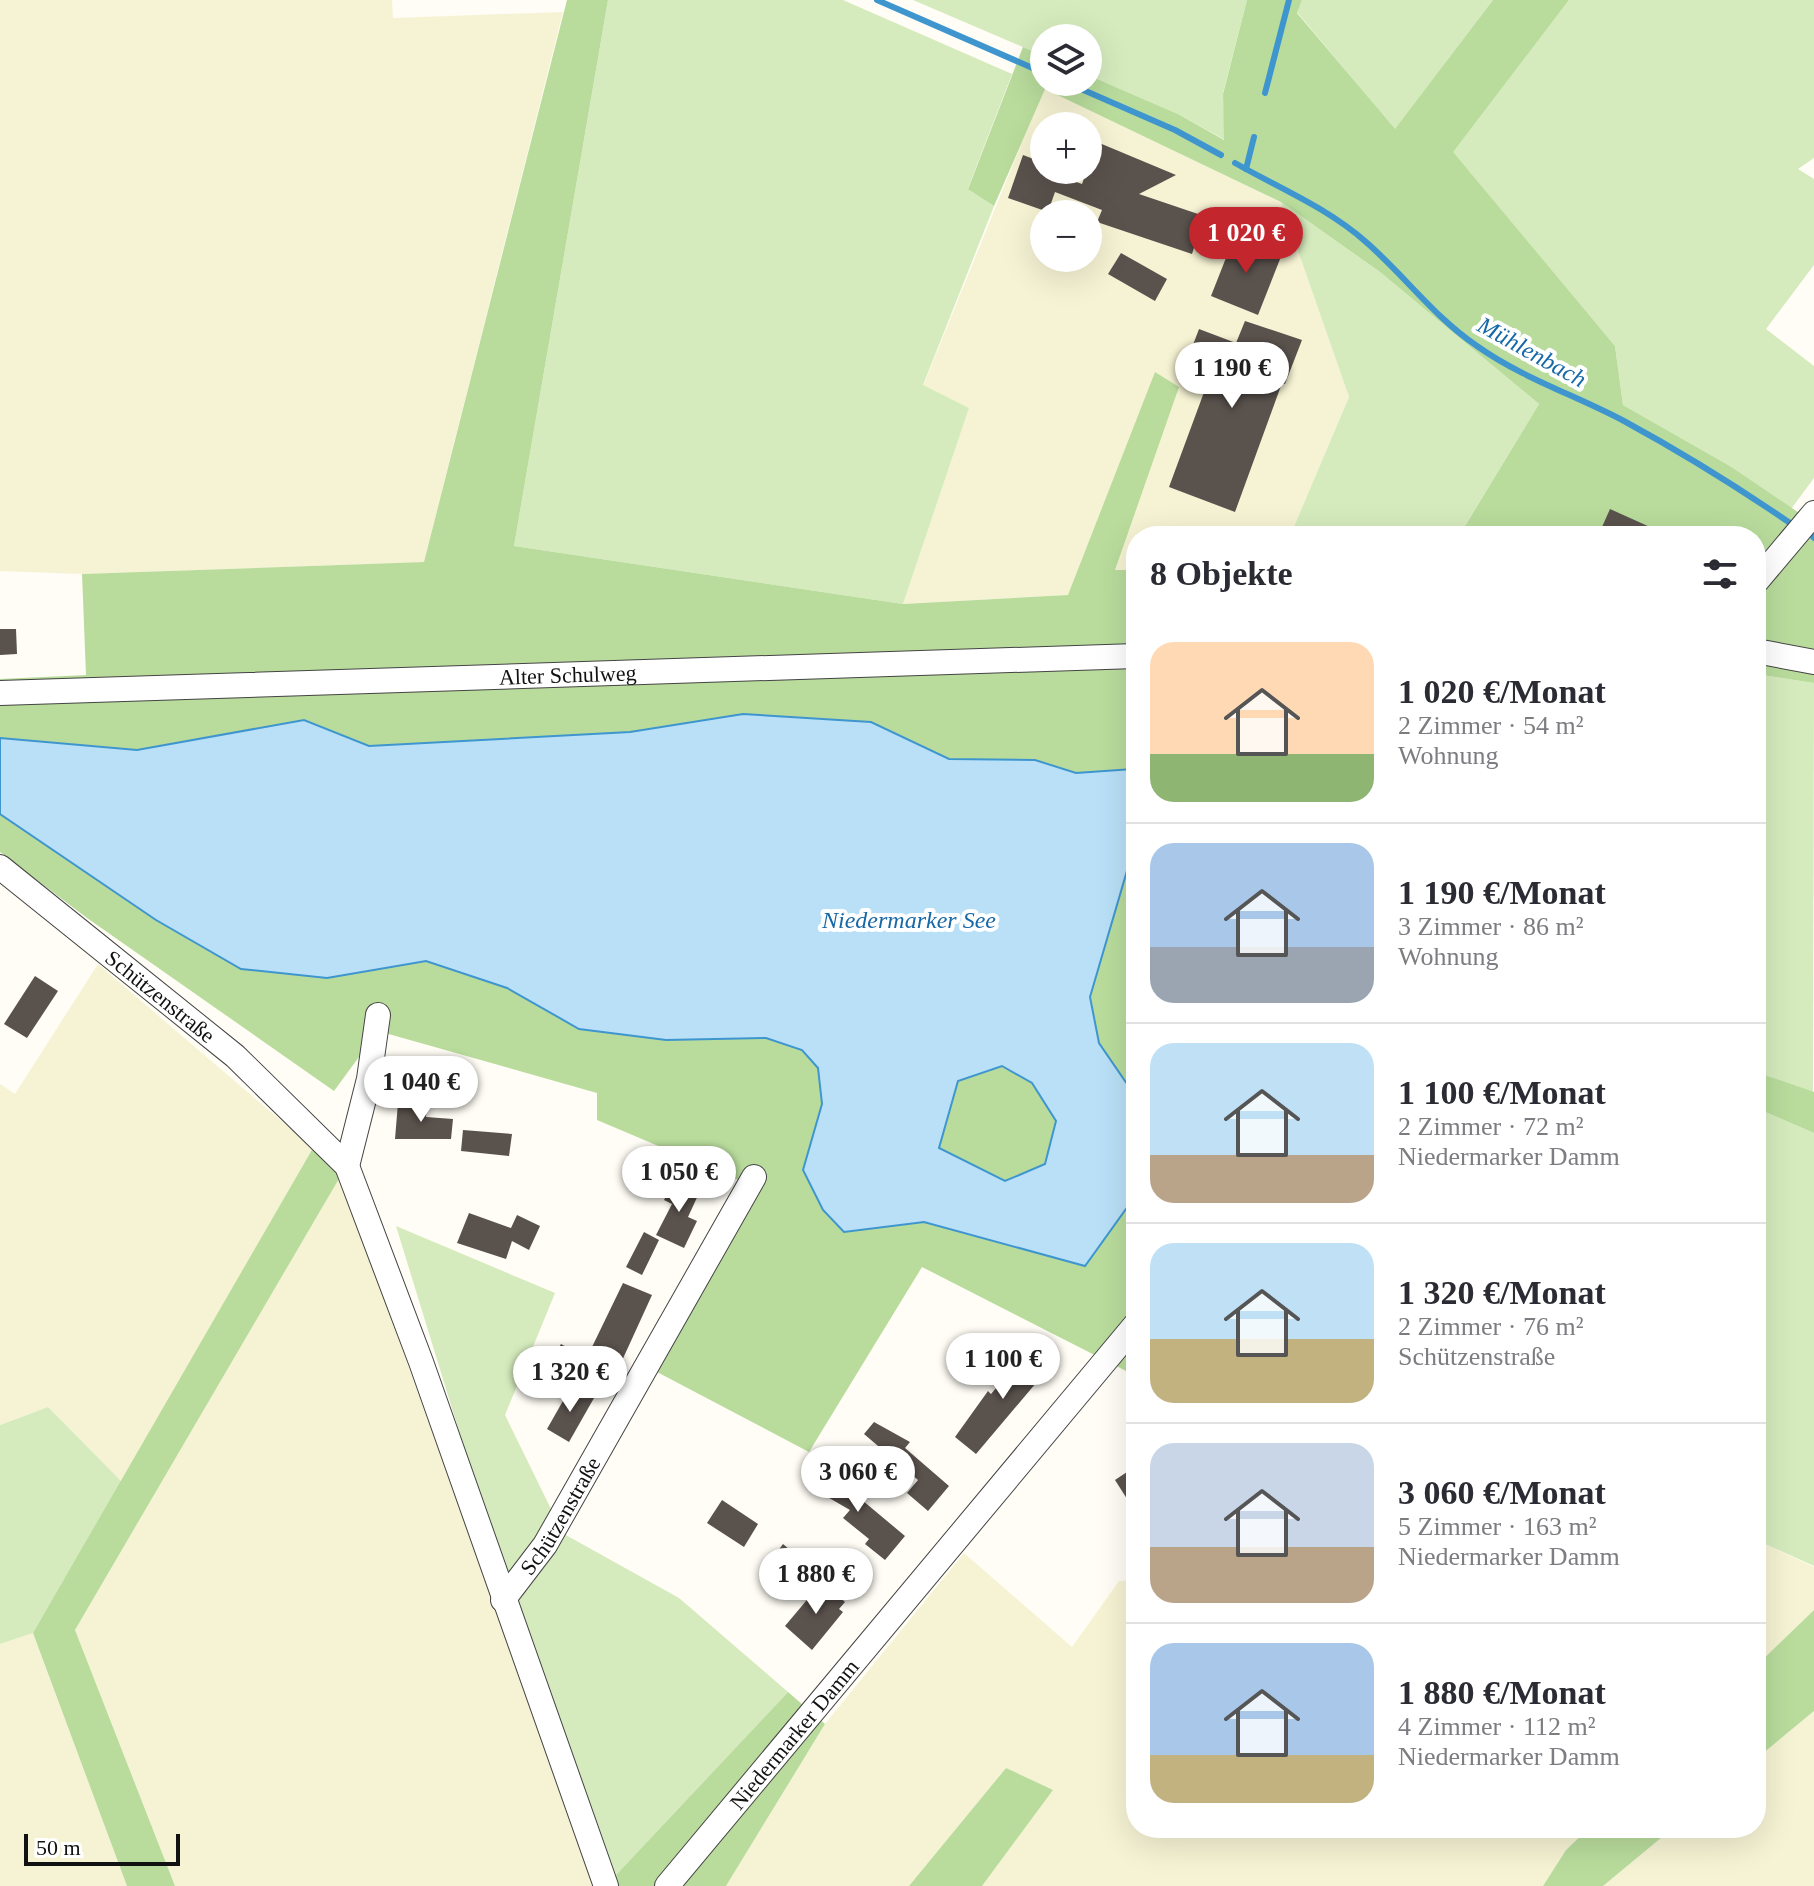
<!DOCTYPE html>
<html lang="de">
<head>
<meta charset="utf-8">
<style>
  body { margin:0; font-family:Georgia,serif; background:#f7f7f7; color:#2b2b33; height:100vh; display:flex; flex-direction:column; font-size:30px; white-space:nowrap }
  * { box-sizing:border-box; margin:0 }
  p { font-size:26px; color:#7c7c81 }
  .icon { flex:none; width:44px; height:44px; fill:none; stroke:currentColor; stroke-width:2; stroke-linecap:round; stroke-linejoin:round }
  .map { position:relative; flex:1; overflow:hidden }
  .drawer { position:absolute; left:1126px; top:526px; width:640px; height:1312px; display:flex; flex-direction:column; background:#fff; border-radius:32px; box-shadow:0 8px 32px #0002 }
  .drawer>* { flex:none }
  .controls { position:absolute; left:1030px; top:24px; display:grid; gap:16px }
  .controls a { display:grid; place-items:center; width:72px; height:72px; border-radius:50%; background:#fff; box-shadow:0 8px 32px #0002; font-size:40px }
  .scale { position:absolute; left:24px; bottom:20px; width:156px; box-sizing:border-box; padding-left:8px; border:4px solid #111; border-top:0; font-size:22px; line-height:28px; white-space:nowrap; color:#111; -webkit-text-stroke:6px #fff; paint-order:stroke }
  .price { position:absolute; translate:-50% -68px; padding:0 18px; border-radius:28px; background:#fff; color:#222; font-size:26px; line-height:52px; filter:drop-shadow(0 2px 4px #0008) }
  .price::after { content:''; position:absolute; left:50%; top:48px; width:24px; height:18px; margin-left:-12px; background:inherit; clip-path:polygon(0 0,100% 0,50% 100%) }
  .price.active { background:#c4262e; color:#fff }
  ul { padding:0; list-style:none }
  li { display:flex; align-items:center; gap:24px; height:200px; padding:0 24px }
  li+li { border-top:2px solid #e1e1e2 }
  li span { display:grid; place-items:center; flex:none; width:224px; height:160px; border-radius:24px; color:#555 }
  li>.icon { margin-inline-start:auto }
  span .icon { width:96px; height:96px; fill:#fffc; stroke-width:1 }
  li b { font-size:34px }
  h2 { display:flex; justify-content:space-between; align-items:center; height:96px; padding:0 24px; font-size:34px }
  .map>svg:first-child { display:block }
  .farmland { fill:#f6f3d4; fill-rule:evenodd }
  .green { fill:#d5ebbd }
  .forest { fill:#b9dc9c }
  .water { fill:#b9e0f7; stroke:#3f96cf; stroke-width:2; fill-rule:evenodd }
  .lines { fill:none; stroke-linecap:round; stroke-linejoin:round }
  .stream { stroke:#3f96cf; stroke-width:6 }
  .building { fill:#5a524d }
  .street-casing { stroke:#444; stroke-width:26 }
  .street { stroke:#fff; stroke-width:24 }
  .labels { text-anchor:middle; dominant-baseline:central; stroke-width:8; stroke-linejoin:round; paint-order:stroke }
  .street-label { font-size:22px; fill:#111; stroke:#fff }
  .water-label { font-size:24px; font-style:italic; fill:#1768a6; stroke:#fff }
</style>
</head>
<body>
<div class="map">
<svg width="1814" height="1886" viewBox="0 0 1814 1886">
  <rect width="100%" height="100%" fill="#fffdf5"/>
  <g class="farmland">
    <polygon points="0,0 392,0 393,18 563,12 424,562 82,574 0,571"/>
    <path d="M1044,88L1281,202L1349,397L1290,536H1136V570H1115L1068,595L903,604L969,408L923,386ZM1044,126H1088V170H1044ZM1044,214H1088V258H1044Z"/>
    <polygon points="98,964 313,1148 122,1482 48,1407 0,1425 0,1084 15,1094"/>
    <polygon points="340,1177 596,1886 175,1886 75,1630"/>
    <polygon points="1756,1540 1814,1567 1814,1610 1756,1666"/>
    <polygon points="964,1553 1072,1647 1119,1581 1136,1580 1136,1828 1589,1828 1566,1850 1543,1886 982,1886 1052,1791 1006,1768 909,1886 726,1886 825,1724"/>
    <polygon points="33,1633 127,1886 0,1886 0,1644"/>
    <polygon points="1814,1711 1814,1886 1603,1886 1673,1828 1756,1828 1756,1759"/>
  </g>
  <g class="green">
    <polygon points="608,0 843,0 1012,74 968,188 994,206 923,385 969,408 903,604 514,546"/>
    <polygon points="913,0 1247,0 1223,93 1225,140 1178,114 1088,75 1088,38 1044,38 1044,56"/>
    <polygon points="1302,0 1493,0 1395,130 1297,12"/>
    <polygon points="1569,0 1814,0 1814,158 1798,169 1814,179 1814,265 1766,329 1814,366 1814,478 1791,509 1730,466 1623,405 1615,346 1452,152"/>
    <polygon points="1281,202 1380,272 1539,404 1459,536 1290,536 1349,397"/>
    <polygon points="1756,674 1814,683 1813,1093 1756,1072"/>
    <polygon points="1756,1108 1814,1133 1814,1566 1756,1540"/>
    <polygon points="396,1226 555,1293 505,1415 553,1513 505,1581"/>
    <polygon points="48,1407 122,1482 33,1633 0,1644 0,1425"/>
    <polygon points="564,1534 679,1598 788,1692 615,1876 517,1597"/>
  </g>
  <g class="forest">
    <polygon points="567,0 608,0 514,546 903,604 1068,595 1155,372 1179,387 1115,570 1136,570 1136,774 1133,769 1076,773 1035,760 949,759 871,722 743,714 631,732 369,746 304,720 137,750 0,738 0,679 86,675 82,574 424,562"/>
    <polygon points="1247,0 1302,0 1297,13 1395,129 1493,0 1569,0 1453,152 1615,346 1623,405 1730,466 1814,523 1814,683 1756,674 1756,536 1459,536 1539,404 1380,272 1281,202 1045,89 994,206 968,189 1023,47 1044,56 1044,82 1088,82 1088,75 1178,114 1224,140 1223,94"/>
    <polygon points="0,814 156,920 327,978 426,961 507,988 579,1029 666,1040 766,1038 802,1050 818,1068 822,1104 803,1170 844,1232 924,1222 1085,1266 1136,1195 1136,1363 1128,1372 922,1267 809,1452 657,1372 760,1189 597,1120 597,1093 378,1031 334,1091 87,918 0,852"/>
    <polygon points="1136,840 1136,1097 1099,1043 1090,997"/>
    <polygon points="1003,1066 1032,1083 1056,1121 1045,1164 1005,1181 939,1149 958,1081"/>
    <polygon points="1756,1072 1814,1092 1814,1133 1756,1108"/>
    <polygon points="313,1148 340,1177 75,1630 175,1886 127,1886 33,1633"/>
    <polygon points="1814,1610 1814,1711 1756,1759 1756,1666"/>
    <polygon points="788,1692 825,1724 726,1886 619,1886 615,1876"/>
    <polygon points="1006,1768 1053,1790 982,1886 909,1886"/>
    <polygon points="1589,1828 1673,1828 1603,1886 1543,1886 1566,1850"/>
  </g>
  <path class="water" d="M743,714L871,722L949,759L1035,760L1076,773L1133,769L1136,774V840L1090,997L1099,1043L1136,1097V1195L1085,1266L924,1222L844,1232L823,1210L803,1170L822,1104L818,1068L802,1050L766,1038L666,1040L579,1029L507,988L426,961L327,978L241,969L156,920L0,814V738L137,750L304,720L369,746L630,732ZM1002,1066L1032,1083L1056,1121L1045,1164L1005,1181L939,1148L958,1081Z"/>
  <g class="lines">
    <g class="stream">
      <polyline points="877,0 1044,73"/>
      <polyline points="1065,82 1175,130 1221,155"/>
      <polyline points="1265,93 1289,0"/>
      <path d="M1235,163C1279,188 1328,208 1366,242C1404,275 1434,317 1477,346C1522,378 1575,395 1624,421C1681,452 1736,486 1790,523"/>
      <polyline points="1246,169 1254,137"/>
      <polyline points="1813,537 1814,538"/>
    </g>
  </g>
  <g class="building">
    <polygon points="1097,142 1176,175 1139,194 1204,216 1192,254 1097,222 1102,210 1055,192 1048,212 1008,198 1023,155 1039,161 1037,168 1082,184"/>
    <polygon points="1235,235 1282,254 1258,315 1211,296"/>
    <polygon points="1121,253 1167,279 1155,301 1108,274"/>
    <polygon points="1245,321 1302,340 1285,384 1282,383 1235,512 1169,487 1210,376 1185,366 1199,329 1236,343"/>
    <polygon points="1610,509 1670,536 1598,536"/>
    <polygon points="0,629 16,629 17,654 0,655"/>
    <polygon points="35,976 58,991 27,1038 4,1024"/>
    <polygon points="398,1103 427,1106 426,1117 453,1119 451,1139 395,1139"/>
    <polygon points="463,1130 512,1134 509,1156 461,1151"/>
    <polygon points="675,1180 700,1191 688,1217 697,1221 684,1248 656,1235 672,1204 664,1200"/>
    <polygon points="469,1213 511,1228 517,1215 540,1226 529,1250 512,1241 506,1259 457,1243"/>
    <polygon points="644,1232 659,1240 642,1275 626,1267"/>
    <polygon points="623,1283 652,1295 620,1365 592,1347"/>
    <polygon points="561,1344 614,1374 606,1388 553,1357"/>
    <polygon points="1031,1347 1052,1364 976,1454 955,1437 988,1391 991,1394"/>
    <polygon points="572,1385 594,1398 569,1442 547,1429"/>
    <polygon points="874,1422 910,1442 905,1448 949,1486 928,1511 907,1493 918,1480 864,1434"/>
    <polygon points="815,1466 838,1480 905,1536 885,1560 865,1544 869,1539 843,1518 850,1510 805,1484"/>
    <polygon points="1136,1466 1136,1513 1115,1480"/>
    <polygon points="722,1500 758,1524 744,1547 707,1523"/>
    <polygon points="783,1544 797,1556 773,1584 761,1574"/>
    <polygon points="822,1582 845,1602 839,1609 843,1612 812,1650 785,1626"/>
  </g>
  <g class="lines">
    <defs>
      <g id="street">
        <polyline points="1756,582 1814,513"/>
        <polyline points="1756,651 1814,662"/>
        <path id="s1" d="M0,693L1136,656"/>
        <path id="s2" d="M0,867L235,1056L347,1166L421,1362L606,1886"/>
        <polyline points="347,1166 369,1079 378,1015"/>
        <path id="s3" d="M503,1600L545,1545L754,1177"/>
        <path id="s4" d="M667,1886L1136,1324"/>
      </g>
    </defs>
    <use href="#street" class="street-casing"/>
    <use href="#street" class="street"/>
  </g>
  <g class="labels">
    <g class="street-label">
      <text stroke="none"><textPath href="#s1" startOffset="568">Alter Schulweg</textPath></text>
      <text stroke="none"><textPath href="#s2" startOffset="206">Schützenstraße</textPath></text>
      <text stroke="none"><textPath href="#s3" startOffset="102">Schützenstraße</textPath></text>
      <text stroke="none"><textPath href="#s4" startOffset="198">Niedermarker Damm</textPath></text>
    </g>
    <g class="water-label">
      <text transform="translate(1532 352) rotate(29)">Mühlenbach</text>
      <text x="909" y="920">Niedermarker See</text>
    </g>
  </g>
</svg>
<div class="controls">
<a><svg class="icon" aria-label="layers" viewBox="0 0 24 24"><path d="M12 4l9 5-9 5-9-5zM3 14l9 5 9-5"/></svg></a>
<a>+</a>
<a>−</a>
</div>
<div class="scale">50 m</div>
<b class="price active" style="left:1246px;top:275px">1 020 €</b>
<b class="price" style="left:1232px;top:410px">1 190 €</b>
<b class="price" style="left:421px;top:1124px">1 040 €</b>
<b class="price" style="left:679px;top:1214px">1 050 €</b>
<b class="price" style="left:1003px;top:1401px">1 100 €</b>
<b class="price" style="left:570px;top:1414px">1 320 €</b>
<b class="price" style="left:858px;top:1514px">3 060 €</b>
<b class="price" style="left:816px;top:1616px">1 880 €</b>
<section class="drawer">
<h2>8 Objekte<svg class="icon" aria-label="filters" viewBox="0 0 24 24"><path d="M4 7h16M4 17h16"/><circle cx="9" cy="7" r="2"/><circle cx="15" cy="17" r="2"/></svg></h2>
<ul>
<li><span style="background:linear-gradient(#ffd9b3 70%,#8fb573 0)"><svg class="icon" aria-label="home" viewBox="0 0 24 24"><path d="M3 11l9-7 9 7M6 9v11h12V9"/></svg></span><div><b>1 020 €/Monat</b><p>2 Zimmer · 54 m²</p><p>Wohnung</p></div></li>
<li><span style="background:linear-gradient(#a9c7e8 65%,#9aa5b1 0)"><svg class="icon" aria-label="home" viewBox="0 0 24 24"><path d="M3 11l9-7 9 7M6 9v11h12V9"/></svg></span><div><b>1 190 €/Monat</b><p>3 Zimmer · 86 m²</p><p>Wohnung</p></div></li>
<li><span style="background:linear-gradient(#bfe0f5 70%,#b9a48a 0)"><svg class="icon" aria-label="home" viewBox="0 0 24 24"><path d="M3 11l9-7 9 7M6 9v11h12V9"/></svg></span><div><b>1 100 €/Monat</b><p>2 Zimmer · 72 m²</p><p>Niedermarker Damm</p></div></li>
<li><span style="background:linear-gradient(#bfe0f5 60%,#c2b280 0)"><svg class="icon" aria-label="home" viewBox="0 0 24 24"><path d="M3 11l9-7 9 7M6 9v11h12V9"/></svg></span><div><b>1 320 €/Monat</b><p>2 Zimmer · 76 m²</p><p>Schützenstraße</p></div></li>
<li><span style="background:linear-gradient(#c9d6e8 65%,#b9a48a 0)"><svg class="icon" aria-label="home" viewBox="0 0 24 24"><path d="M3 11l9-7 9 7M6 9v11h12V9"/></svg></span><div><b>3 060 €/Monat</b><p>5 Zimmer · 163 m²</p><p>Niedermarker Damm</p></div></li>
<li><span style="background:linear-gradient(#a9c7e8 70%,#c2b280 0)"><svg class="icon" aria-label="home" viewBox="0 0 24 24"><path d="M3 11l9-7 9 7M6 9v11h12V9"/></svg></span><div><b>1 880 €/Monat</b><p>4 Zimmer · 112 m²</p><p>Niedermarker Damm</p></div></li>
</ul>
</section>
</div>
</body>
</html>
